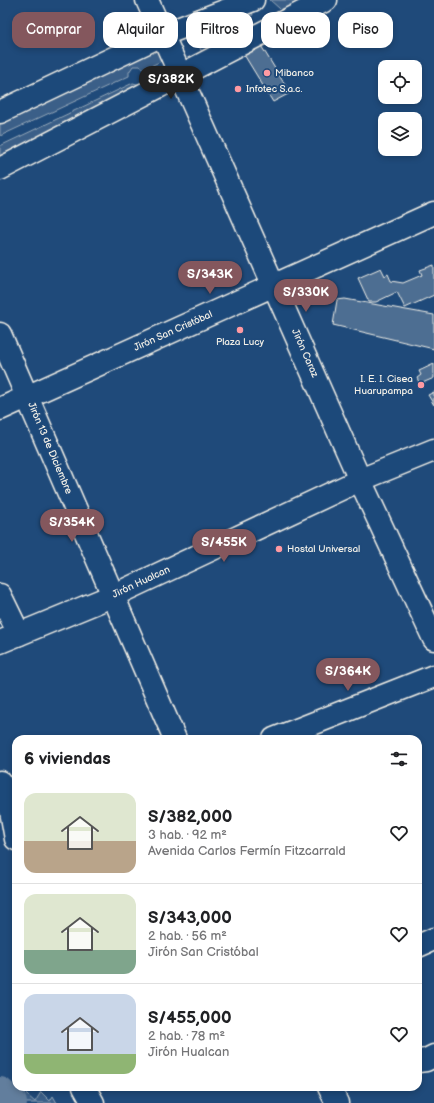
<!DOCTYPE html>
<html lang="es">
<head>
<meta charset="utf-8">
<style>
  body { margin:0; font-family:"Balsamiq Sans",sans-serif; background:#f2f2f2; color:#202124; height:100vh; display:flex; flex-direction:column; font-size:15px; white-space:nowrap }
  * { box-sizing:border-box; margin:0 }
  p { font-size:13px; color:#757577 }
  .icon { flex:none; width:22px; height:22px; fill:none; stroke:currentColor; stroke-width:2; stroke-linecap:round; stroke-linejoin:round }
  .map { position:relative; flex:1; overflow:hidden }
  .details { position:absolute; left:12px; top:735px; width:410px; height:356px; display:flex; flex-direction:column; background:#fff; border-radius:12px; box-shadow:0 2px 6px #0003 }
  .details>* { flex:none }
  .guide { position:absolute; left:12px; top:12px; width:410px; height:36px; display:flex; gap:8px }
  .fabs { position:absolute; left:378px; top:60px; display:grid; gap:8px }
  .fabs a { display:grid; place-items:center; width:44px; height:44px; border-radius:8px; background:#fff; box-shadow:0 2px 6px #0003; font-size:20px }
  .price { position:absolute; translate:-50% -34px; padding:0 9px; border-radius:14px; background:#84575d; color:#fff; font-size:13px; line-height:26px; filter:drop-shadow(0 1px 2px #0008) }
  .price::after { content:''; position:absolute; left:50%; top:24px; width:12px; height:9px; margin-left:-6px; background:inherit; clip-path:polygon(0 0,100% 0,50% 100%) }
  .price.selected { background:#222; color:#fff }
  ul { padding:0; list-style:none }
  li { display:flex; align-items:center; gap:12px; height:100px; padding:0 12px }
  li+li { border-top:1px solid #e0e0e0 }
  li span { display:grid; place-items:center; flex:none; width:112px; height:80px; border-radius:12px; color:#555 }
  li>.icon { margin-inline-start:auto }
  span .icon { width:48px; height:48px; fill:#fffc; stroke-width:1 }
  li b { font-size:17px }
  h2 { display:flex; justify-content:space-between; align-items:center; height:48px; padding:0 12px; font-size:17px }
  .chip { padding:0 14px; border-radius:12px; background:#fff; box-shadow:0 2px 6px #0003; font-size:14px; line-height:36px }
  .chip.selected { background:#84575d; color:#fff }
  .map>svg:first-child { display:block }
  .green { fill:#3a5f88; stroke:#97a8b8 }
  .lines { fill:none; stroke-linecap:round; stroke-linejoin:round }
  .river { stroke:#627e9d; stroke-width:30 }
  .building { fill:#4d6e92; stroke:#f4f1e8 }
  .minor-casing { stroke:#f4f1e8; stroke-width:25 }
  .major-casing { stroke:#f4f1e8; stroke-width:25 }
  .minor { stroke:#1f4a7a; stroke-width:22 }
  .major { stroke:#1f4a7a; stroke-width:22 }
  .poi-dot { fill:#ff9aa2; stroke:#1f4a7a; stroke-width:1.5 }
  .labels { text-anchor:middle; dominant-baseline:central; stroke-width:4; stroke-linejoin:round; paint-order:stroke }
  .poi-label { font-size:10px; fill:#f4f1e8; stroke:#1f4a7a; text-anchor:start }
  .street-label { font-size:10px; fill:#f4f1e8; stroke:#1f4a7a }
</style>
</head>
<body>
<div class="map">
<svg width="434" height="1103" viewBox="0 0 434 1103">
  <rect width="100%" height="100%" fill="#1f4a7a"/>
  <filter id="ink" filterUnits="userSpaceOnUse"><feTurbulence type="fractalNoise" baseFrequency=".025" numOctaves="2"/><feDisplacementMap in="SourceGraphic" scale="8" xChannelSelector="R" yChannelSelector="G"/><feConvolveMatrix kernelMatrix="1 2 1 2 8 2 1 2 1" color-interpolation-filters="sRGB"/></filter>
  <g filter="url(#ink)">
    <g class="green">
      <polygon points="270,0 321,0 290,18"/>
      <polygon points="248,3 253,15 245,18 242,14 233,18 230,24 195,39 188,26"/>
      <polygon points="255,23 263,32 206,61 199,46 236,28 240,31"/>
      <polygon points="156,38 166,59 144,69 140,66 133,66 129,72 129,76 0,136 0,116"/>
      <path d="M152,75L172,79L0,166V146L133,83L140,85C145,82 147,78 152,75Z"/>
      <polygon points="11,1089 20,1089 35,1102 41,1092 50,1101 53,1096 57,1103 17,1103 11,1093"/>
    </g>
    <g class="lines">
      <polyline class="river" points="0,1092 12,1103"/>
    </g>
    <g class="building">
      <polygon points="260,44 290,93 273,102 243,53"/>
      <polygon points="434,265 434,295 405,308 397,292 376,302 369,302 358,278 381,268 385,276 388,274 391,281 403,283 422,275 420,270"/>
      <polygon points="345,299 434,315 434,349 333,325 337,300"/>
      <polygon points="434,364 434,378 420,384 417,378 421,375 419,371"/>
      <polygon points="434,392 434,405 428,395"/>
    </g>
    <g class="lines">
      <defs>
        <g id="minor">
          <polyline points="147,0 360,480 434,639"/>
          <polyline points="0,334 175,739"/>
          <polyline points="0,409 434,213"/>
          <polyline points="0,595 19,634"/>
          <polyline points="0,642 112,596 360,480 434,450"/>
          <polyline points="274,739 434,676"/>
          <polyline points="0,782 10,805 16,839"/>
          <polyline points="418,946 434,939"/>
          <polyline points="418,1061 426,1060 434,1056"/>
          <polyline points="84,1087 93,1103"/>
          <polyline points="329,1087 337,1103"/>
        </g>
        <g id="major">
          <polyline points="0,112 162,35 253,0"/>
          <polyline points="0,169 326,0"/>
        </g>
      </defs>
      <use href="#minor" class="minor-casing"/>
      <use href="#major" class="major-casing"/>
      <use href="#minor" class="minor"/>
      <use href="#major" class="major"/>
    </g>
  </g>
  <g class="poi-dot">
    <circle cx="267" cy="73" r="4"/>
    <circle cx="238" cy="89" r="4"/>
    <circle cx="240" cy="330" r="4"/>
    <circle cx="421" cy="385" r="4"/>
    <circle cx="279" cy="549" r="4"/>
  </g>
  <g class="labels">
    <g class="poi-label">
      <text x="275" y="73">Mibanco</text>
      <text x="246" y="89">Infotec S.a.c.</text>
      <text x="240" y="342" text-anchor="middle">Plaza Lucy</text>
      <text x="413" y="379" text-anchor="end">I. E. I. Cisea<tspan x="413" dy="12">Huarupampa</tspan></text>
      <text x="287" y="549">Hostal Universal</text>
    </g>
    <g class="street-label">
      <text transform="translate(173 331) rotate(-24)">Jirón San Cristóbal</text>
      <text transform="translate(305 353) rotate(66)">Jirón Caraz</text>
      <text transform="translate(50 448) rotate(67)">Jirón 13 de Diciembre</text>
      <text transform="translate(141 582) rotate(-25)">Jirón Hualcan</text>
    </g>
  </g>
</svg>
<div class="fabs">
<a><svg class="icon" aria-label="locate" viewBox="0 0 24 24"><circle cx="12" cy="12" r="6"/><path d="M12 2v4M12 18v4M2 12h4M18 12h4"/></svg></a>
<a><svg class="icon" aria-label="layers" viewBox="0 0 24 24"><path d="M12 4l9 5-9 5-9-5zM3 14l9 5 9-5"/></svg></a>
</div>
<b class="price selected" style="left:171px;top:100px">S/382K</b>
<b class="price" style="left:210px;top:295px">S/343K</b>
<b class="price" style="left:306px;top:313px">S/330K</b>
<b class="price" style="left:72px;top:543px">S/354K</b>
<b class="price" style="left:224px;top:563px">S/455K</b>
<b class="price" style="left:348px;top:692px">S/364K</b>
<div class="guide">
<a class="chip selected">Comprar</a>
<a class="chip">Alquilar</a>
<a class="chip">Filtros</a>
<a class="chip">Nuevo</a>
<a class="chip">Piso</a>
</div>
<section class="details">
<h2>6 viviendas<svg class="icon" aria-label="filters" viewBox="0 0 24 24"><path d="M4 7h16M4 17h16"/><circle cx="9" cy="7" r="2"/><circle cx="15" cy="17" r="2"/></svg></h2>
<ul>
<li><span style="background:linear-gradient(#dfe7d0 60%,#b9a48a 0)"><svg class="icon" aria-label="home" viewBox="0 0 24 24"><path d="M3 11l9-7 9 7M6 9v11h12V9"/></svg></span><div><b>S/382,000</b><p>3 hab. · 92 m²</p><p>Avenida Carlos Fermín Fitzcarrald</p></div><svg class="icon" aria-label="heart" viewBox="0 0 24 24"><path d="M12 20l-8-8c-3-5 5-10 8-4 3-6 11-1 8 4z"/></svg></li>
<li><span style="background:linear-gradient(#dfe7d0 70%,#7fa58c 0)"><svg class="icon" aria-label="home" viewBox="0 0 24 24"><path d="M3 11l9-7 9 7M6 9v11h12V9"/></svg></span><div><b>S/343,000</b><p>2 hab. · 56 m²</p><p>Jirón San Cristóbal</p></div><svg class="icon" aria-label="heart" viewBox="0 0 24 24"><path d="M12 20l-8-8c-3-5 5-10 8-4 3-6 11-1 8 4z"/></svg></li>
<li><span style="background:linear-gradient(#c9d6e8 75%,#8fb573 0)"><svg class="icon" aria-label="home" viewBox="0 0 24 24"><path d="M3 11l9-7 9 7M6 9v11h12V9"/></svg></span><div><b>S/455,000</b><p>2 hab. · 78 m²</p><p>Jirón Hualcan</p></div><svg class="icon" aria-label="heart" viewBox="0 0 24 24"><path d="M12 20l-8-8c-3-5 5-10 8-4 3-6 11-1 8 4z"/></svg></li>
</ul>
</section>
</div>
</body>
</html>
